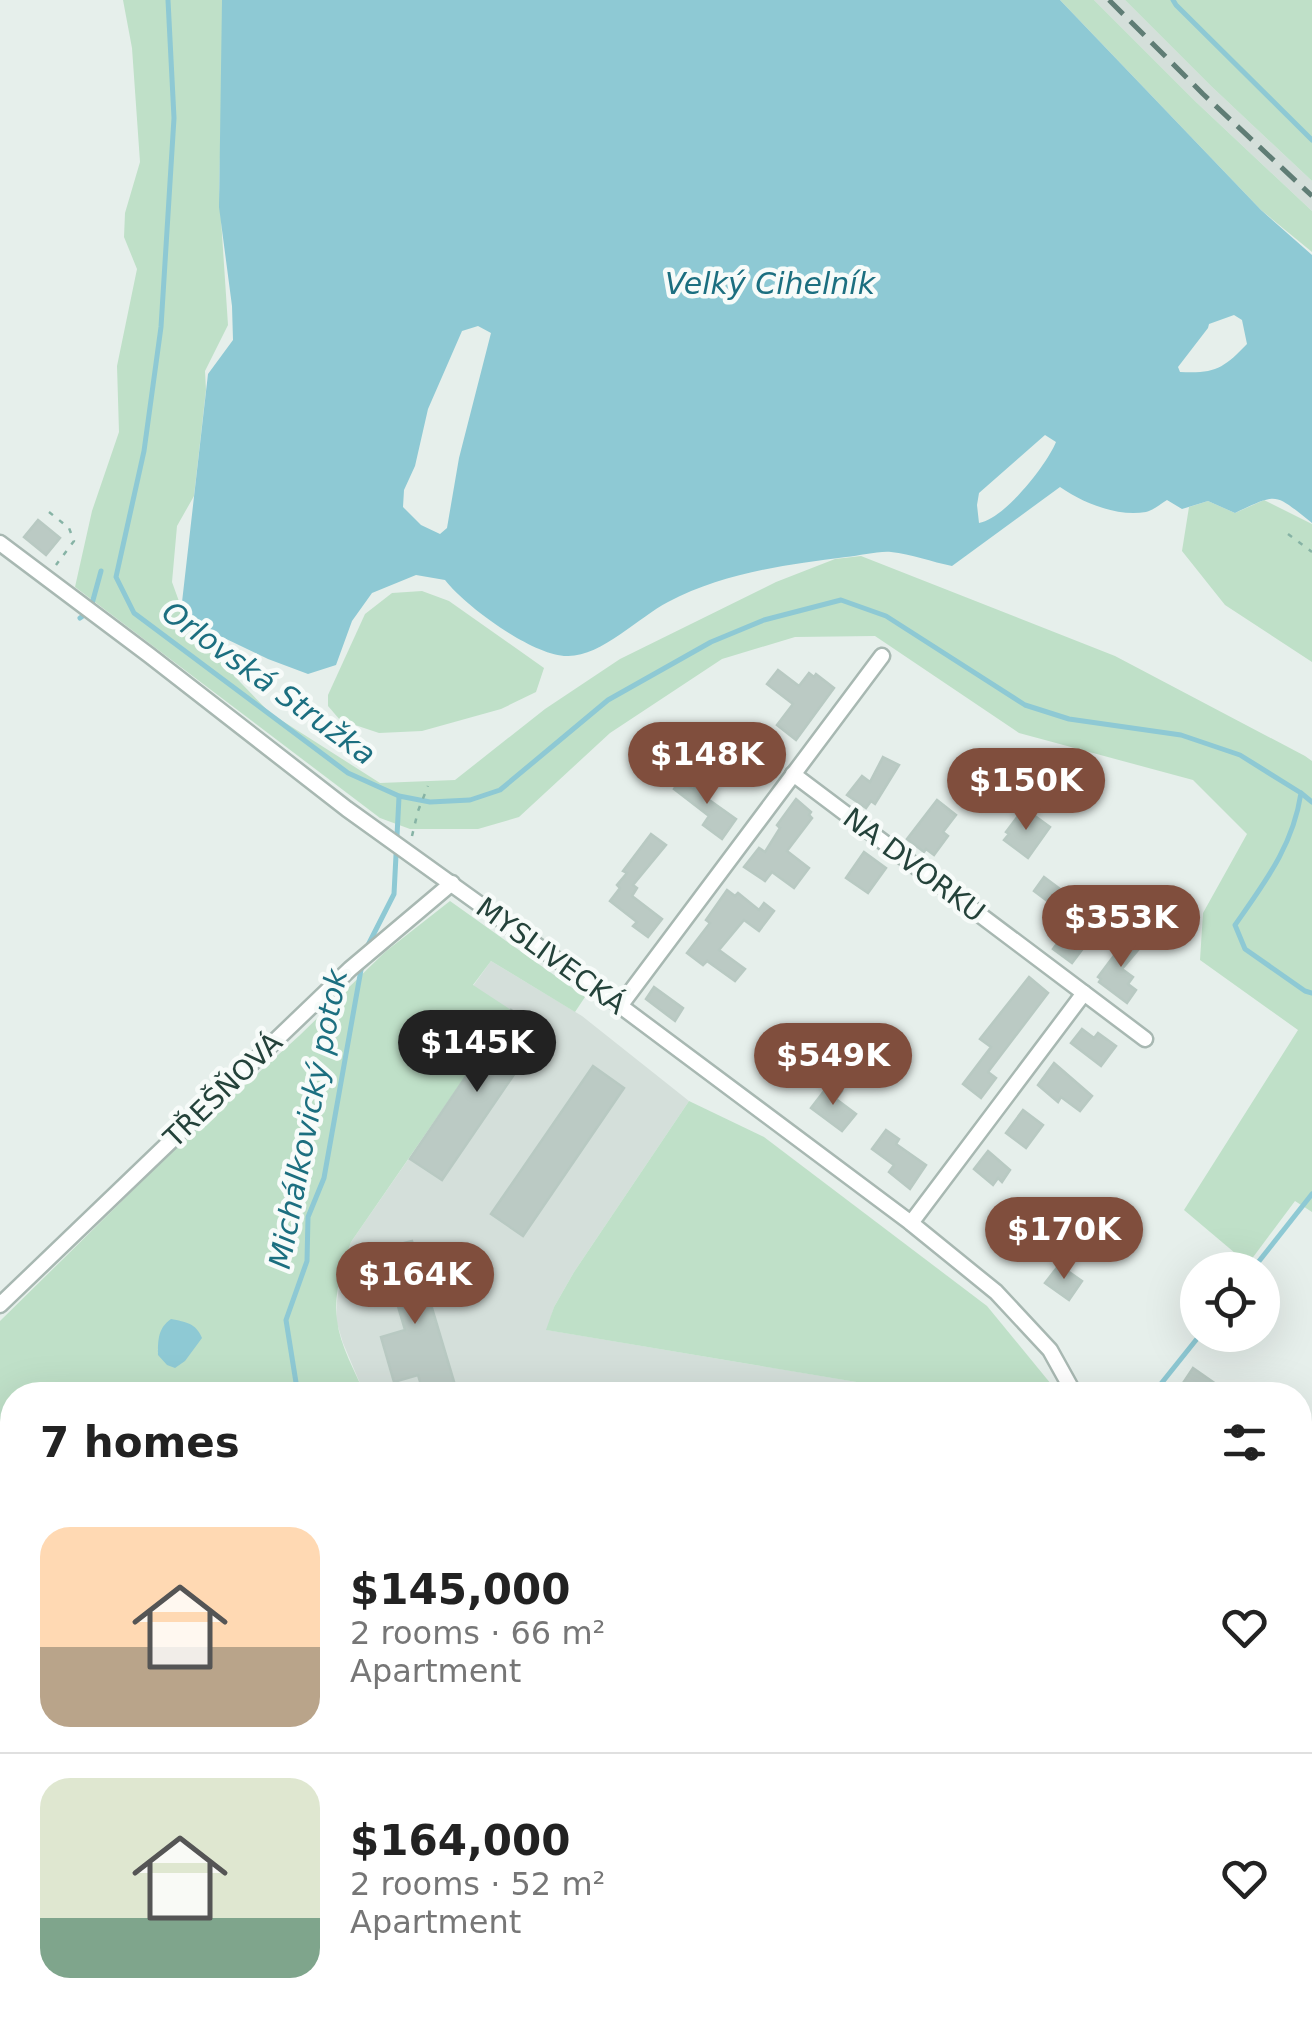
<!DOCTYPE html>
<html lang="en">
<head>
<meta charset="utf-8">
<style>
  body { margin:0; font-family:"DejaVu Sans",sans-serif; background:#f6f6f6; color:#222; height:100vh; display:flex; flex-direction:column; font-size:38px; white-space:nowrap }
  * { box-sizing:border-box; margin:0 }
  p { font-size:32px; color:#767676 }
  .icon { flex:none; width:55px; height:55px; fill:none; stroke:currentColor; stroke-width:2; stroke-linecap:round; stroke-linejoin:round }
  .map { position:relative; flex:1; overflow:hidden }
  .panel { position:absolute; left:0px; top:1382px; width:1312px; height:642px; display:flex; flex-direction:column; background:#fff; border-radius:40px 40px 0 0; box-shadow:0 10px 40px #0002 }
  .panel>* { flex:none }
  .controls { position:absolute; left:1180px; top:1252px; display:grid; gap:20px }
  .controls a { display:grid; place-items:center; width:100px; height:100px; border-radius:50%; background:#fff; box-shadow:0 10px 40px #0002; font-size:50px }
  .price { position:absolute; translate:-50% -85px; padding:0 22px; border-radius:35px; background:#804e3d; color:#fff; font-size:32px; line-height:65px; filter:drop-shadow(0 2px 5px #0008) }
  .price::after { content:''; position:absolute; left:50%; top:60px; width:30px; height:22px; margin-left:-15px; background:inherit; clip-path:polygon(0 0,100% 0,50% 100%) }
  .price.selected { background:#222; color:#fff }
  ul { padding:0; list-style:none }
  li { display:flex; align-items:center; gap:30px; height:250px; padding:0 40px }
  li+li { border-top:2px solid #e0e0e0 }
  li span { display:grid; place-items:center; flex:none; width:280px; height:200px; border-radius:30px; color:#555 }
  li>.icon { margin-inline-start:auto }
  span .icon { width:120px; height:120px; fill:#fffc; stroke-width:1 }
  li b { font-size:42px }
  h2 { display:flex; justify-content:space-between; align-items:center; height:120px; padding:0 40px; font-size:42px }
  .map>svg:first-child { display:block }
  .built { fill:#d4dfda }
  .green { fill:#bfe0c8 }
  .water { fill:#8ec9d4; fill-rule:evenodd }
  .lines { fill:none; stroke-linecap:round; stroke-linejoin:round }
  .stream { stroke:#8ec9d4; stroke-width:5 }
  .building { fill:#bbcac4; stroke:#b8c9c2; stroke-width:2.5 }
  .lane-casing { stroke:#a8b8b2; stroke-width:11 }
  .street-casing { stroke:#a8b8b2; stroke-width:19 }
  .path { stroke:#86b3a5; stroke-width:2.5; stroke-dasharray:5 8; stroke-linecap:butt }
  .lane { stroke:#fff; stroke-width:6 }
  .street { stroke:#fff; stroke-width:14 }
  .rail { stroke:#5f7d75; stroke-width:5; stroke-dasharray:20 10; stroke-linecap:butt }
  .labels { text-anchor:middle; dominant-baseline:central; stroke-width:9; stroke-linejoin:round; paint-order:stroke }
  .street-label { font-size:28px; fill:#24423a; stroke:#f7fbf9 }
  .water-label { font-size:30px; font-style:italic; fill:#1c6f80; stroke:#f7fbf9 }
</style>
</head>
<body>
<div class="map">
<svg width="1312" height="2023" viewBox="0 0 1312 2023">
  <rect width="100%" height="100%" fill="#e6efeb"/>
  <g class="built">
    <polygon points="1094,0 1125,0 1211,86 1312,181 1312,211 1196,102"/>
    <polygon points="491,961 582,1016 689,1101 574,1272 554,1307 547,1330 934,1395 365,1395 343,1343 336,1320 337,1301 341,1272 351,1242 511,1011 473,986"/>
  </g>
  <g class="green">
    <polygon points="123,0 222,0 222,91 219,189 228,325 205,371 206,390 194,496 177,526 172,582 189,629 270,713 380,783 455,780 545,709 620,659 776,582 835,559 861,556 1115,656 1305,756 1312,761 1312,1212 1295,1201 1248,1264 1184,1210 1298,1030 1200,960 1203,913 1247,834 1193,780 1019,733 875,636 795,637 722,659 610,733 519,817 478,829 410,829 380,818 75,587 92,511 119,432 117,366 137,269 124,237 125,213 140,162 132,48"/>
    <polygon points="1060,0 1094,0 1196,102 1312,211 1312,252 1261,210"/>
    <polygon points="1125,0 1312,0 1312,181 1211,86"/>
    <polygon points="1264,500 1312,524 1312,662 1225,605 1182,551 1189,507 1208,501 1235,513"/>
    <polygon points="422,591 449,601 544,668 536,692 501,709 422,731 379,733 340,720 328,706 328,695 365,614 392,593"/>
    <path d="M450,901L585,997L575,1012L491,961L473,985L511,1010L351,1242C343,1266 333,1294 337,1320C340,1346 355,1371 365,1395H142L131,1384L111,1395H12V1719L8,1705L0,1695V1321L182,1142L300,1035L385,952Z"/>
    <polygon points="689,1101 764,1137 987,1306 1060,1395 934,1395 546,1330 554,1307 574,1272"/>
    <polygon points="12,1733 12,1854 0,1868 0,1767 10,1746"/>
  </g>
  <g class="water">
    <path d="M222,0H1060L1261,210L1312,255V523C1274,493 1279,492 1235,513L1208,501L1182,509L1167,500C1160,504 1154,510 1146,512C1117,517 1083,503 1060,487L952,566C932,562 911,554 891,552C877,551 860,556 846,557C784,565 723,573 668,602C639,617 601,657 567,656C533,656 465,606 445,580L416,575L372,593L352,621L336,665L308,674L268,659L195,624L181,611L208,374L233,340L232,306L219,207ZM1234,315L1242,320L1247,344C1224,368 1215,374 1180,372L1178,367L1208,328L1209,324ZM478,326L491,333L459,458L447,528L440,534L421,525L403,507L404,490L415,466L428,409L462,331ZM1045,435L1056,442C1046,466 1004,519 979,523L977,505L979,493Z"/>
    <path d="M171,1319C186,1322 196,1323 202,1338L185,1361L175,1368L167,1365L158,1355C158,1340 158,1328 171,1319Z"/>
    <polygon points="0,1933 12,1944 12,2012 85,2013 95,2023 0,2023"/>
  </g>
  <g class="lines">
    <g class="stream">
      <path d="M168,0L174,118L161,327L144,451L116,577L134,613L348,773L399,796L430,802L470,800L500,790L608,700L711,642L764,620L841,600L886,616L1025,705L1069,719L1181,735L1240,755L1301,793C1293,846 1265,882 1235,925L1245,949L1305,991L1312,993"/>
      <polyline points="1173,0 1176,5 1312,140"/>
      <polyline points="80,618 90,611 101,571"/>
      <polyline points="1301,793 1312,802"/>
      <polyline points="364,953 394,894 399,797"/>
      <polyline points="1252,1270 1312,1194"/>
      <polyline points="298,1395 286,1320 307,1261 308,1217 324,1178 362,964"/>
      <polyline points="1152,1395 1200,1335"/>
      <polyline points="0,1815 12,1802"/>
      <polyline points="219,2012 229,2023"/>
    </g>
  </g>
  <g class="building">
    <polygon points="38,520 60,538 46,555 24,537"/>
    <polygon points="778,670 799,686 809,673 814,677 816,674 834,688 796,740 777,725 793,704 767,684"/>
    <polygon points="737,729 780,760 765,780 747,766 752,759 728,741"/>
    <polygon points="883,757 899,765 875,804 871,801 866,808 847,795 862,776 870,782"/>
    <polygon points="702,778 713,786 705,797 736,819 722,839 703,825 709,816 674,789 680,780 693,789"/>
    <polygon points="796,799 811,812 809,815 812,818 787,851 809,868 794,888 772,872 765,881 744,867 759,848 765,852 780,828 777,825"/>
    <polygon points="937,800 956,815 943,832 948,836 934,855 926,849 924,852 907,839"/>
    <polygon points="1024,808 1050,827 1028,858 1004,840 1009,834 1006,832"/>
    <polygon points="651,834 666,845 633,885 637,888 632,896 662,919 648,937 633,926 637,922 610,901 620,888 617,885 627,873 623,871"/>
    <polygon points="864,852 886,868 868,893 846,878"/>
    <polygon points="1044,877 1084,907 1088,901 1101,911 1080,938 1087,943 1072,963 1053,949 1074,921 1034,891"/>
    <polygon points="727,890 735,896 738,893 759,910 764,903 774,911 759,931 744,920 719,950 745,969 735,981 707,961 703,965 687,953 710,923 706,920"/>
    <polygon points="1131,933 1144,943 1122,969 1133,977 1128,984 1136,990 1127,1003 1099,982 1101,979 1098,977"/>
    <polygon points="1029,977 1048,993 988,1072 996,1078 981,1098 963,1084 991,1047 980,1039"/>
    <polygon points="654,987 683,1008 675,1021 646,999"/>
    <polygon points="511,1010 543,1032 442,1180 410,1159"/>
    <polygon points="1082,1029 1094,1038 1098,1033 1116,1046 1101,1066 1071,1043"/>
    <polygon points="1054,1063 1092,1096 1080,1111 1061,1097 1058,1102 1038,1085"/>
    <polygon points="593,1066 624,1088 523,1236 491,1214"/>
    <polygon points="831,1082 842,1091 836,1099 856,1114 842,1131 811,1108"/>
    <polygon points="1023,1110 1043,1125 1026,1148 1006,1133"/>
    <polygon points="886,1130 899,1139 896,1144 926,1165 910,1189 889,1172 894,1165 872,1149"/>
    <polygon points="988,1151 1010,1170 1002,1182 998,1178 993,1185 974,1169"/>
    <polygon points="412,1241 458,1395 424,1395 418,1375 394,1382 381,1337 405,1330 381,1249"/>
    <polygon points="1059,1265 1082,1281 1069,1300 1045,1283"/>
    <polygon points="1193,1368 1216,1384 1209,1395 1184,1395 1183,1383"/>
  </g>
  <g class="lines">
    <defs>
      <polyline id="lane" points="1300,1795 1312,1778"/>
      <g id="street">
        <polyline points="0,543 149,655 347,809 599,990 911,1223 996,1292 1050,1350 1075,1395"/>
        <polyline points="793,774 1145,1039"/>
        <polyline points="620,1006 882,656"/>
        <polyline points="911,1223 1084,993"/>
        <polyline points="0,1305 350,969 452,883"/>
        <polyline points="1300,1515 1312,1521"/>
        <polyline points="891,2023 897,2012"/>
      </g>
    </defs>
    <use href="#lane" class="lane-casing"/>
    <use href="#street" class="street-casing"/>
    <g class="path">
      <polyline points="49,512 69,528 74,541 56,565"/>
      <polyline points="1288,534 1312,552"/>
      <polyline points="412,836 418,811 428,786"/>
      <polyline points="0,1707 7,1716 12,1718"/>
      <polyline points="0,1858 12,1844"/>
      <polyline points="0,1920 12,1931"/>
      <polyline points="97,2012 107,2023"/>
      <polyline points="828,2012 841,2023"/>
    </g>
    <use href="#lane" class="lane"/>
    <use href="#street" class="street"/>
    <polyline class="rail" points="1109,0 1203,94 1312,196"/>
  </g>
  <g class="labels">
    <g class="street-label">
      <text transform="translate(914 865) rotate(37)">NA DVORKU</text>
      <text transform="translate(551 956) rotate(36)">MYSLIVECKÁ</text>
      <text transform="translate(223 1090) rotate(-44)">TŘEŠŇOVÁ</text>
    </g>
    <g class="water-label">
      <text x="770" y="283">Velký Cihelník</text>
      <text transform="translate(269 683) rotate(36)">Orlovská Stružka</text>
      <text transform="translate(308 1119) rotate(-79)">Michálkovický potok</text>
    </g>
  </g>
</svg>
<div class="controls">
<a><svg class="icon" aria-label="locate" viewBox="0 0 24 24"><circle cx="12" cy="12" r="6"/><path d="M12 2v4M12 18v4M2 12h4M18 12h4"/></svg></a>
</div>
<b class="price" style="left:707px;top:807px">$148K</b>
<b class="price" style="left:1026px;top:833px">$150K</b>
<b class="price" style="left:1121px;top:970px">$353K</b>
<b class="price selected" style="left:477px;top:1095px">$145K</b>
<b class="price" style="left:833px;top:1108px">$549K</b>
<b class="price" style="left:1064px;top:1282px">$170K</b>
<b class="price" style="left:415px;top:1327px">$164K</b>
<section class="panel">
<h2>7 homes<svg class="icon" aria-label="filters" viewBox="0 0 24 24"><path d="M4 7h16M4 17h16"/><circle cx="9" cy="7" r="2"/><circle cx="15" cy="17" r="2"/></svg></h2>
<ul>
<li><span style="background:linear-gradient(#ffd9b3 60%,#b9a48a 0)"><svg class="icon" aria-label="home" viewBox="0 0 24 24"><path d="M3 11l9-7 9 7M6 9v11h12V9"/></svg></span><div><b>$145,000</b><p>2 rooms · 66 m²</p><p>Apartment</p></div><svg class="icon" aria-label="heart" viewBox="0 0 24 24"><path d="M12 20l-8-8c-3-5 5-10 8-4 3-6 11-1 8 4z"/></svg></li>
<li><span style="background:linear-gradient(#dfe7d0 70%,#7fa58c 0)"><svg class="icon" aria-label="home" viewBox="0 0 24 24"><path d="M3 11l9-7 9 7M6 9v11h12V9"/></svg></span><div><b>$164,000</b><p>2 rooms · 52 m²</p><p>Apartment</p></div><svg class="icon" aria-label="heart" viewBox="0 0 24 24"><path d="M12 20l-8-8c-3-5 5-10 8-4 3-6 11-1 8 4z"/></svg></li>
</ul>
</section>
</div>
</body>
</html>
